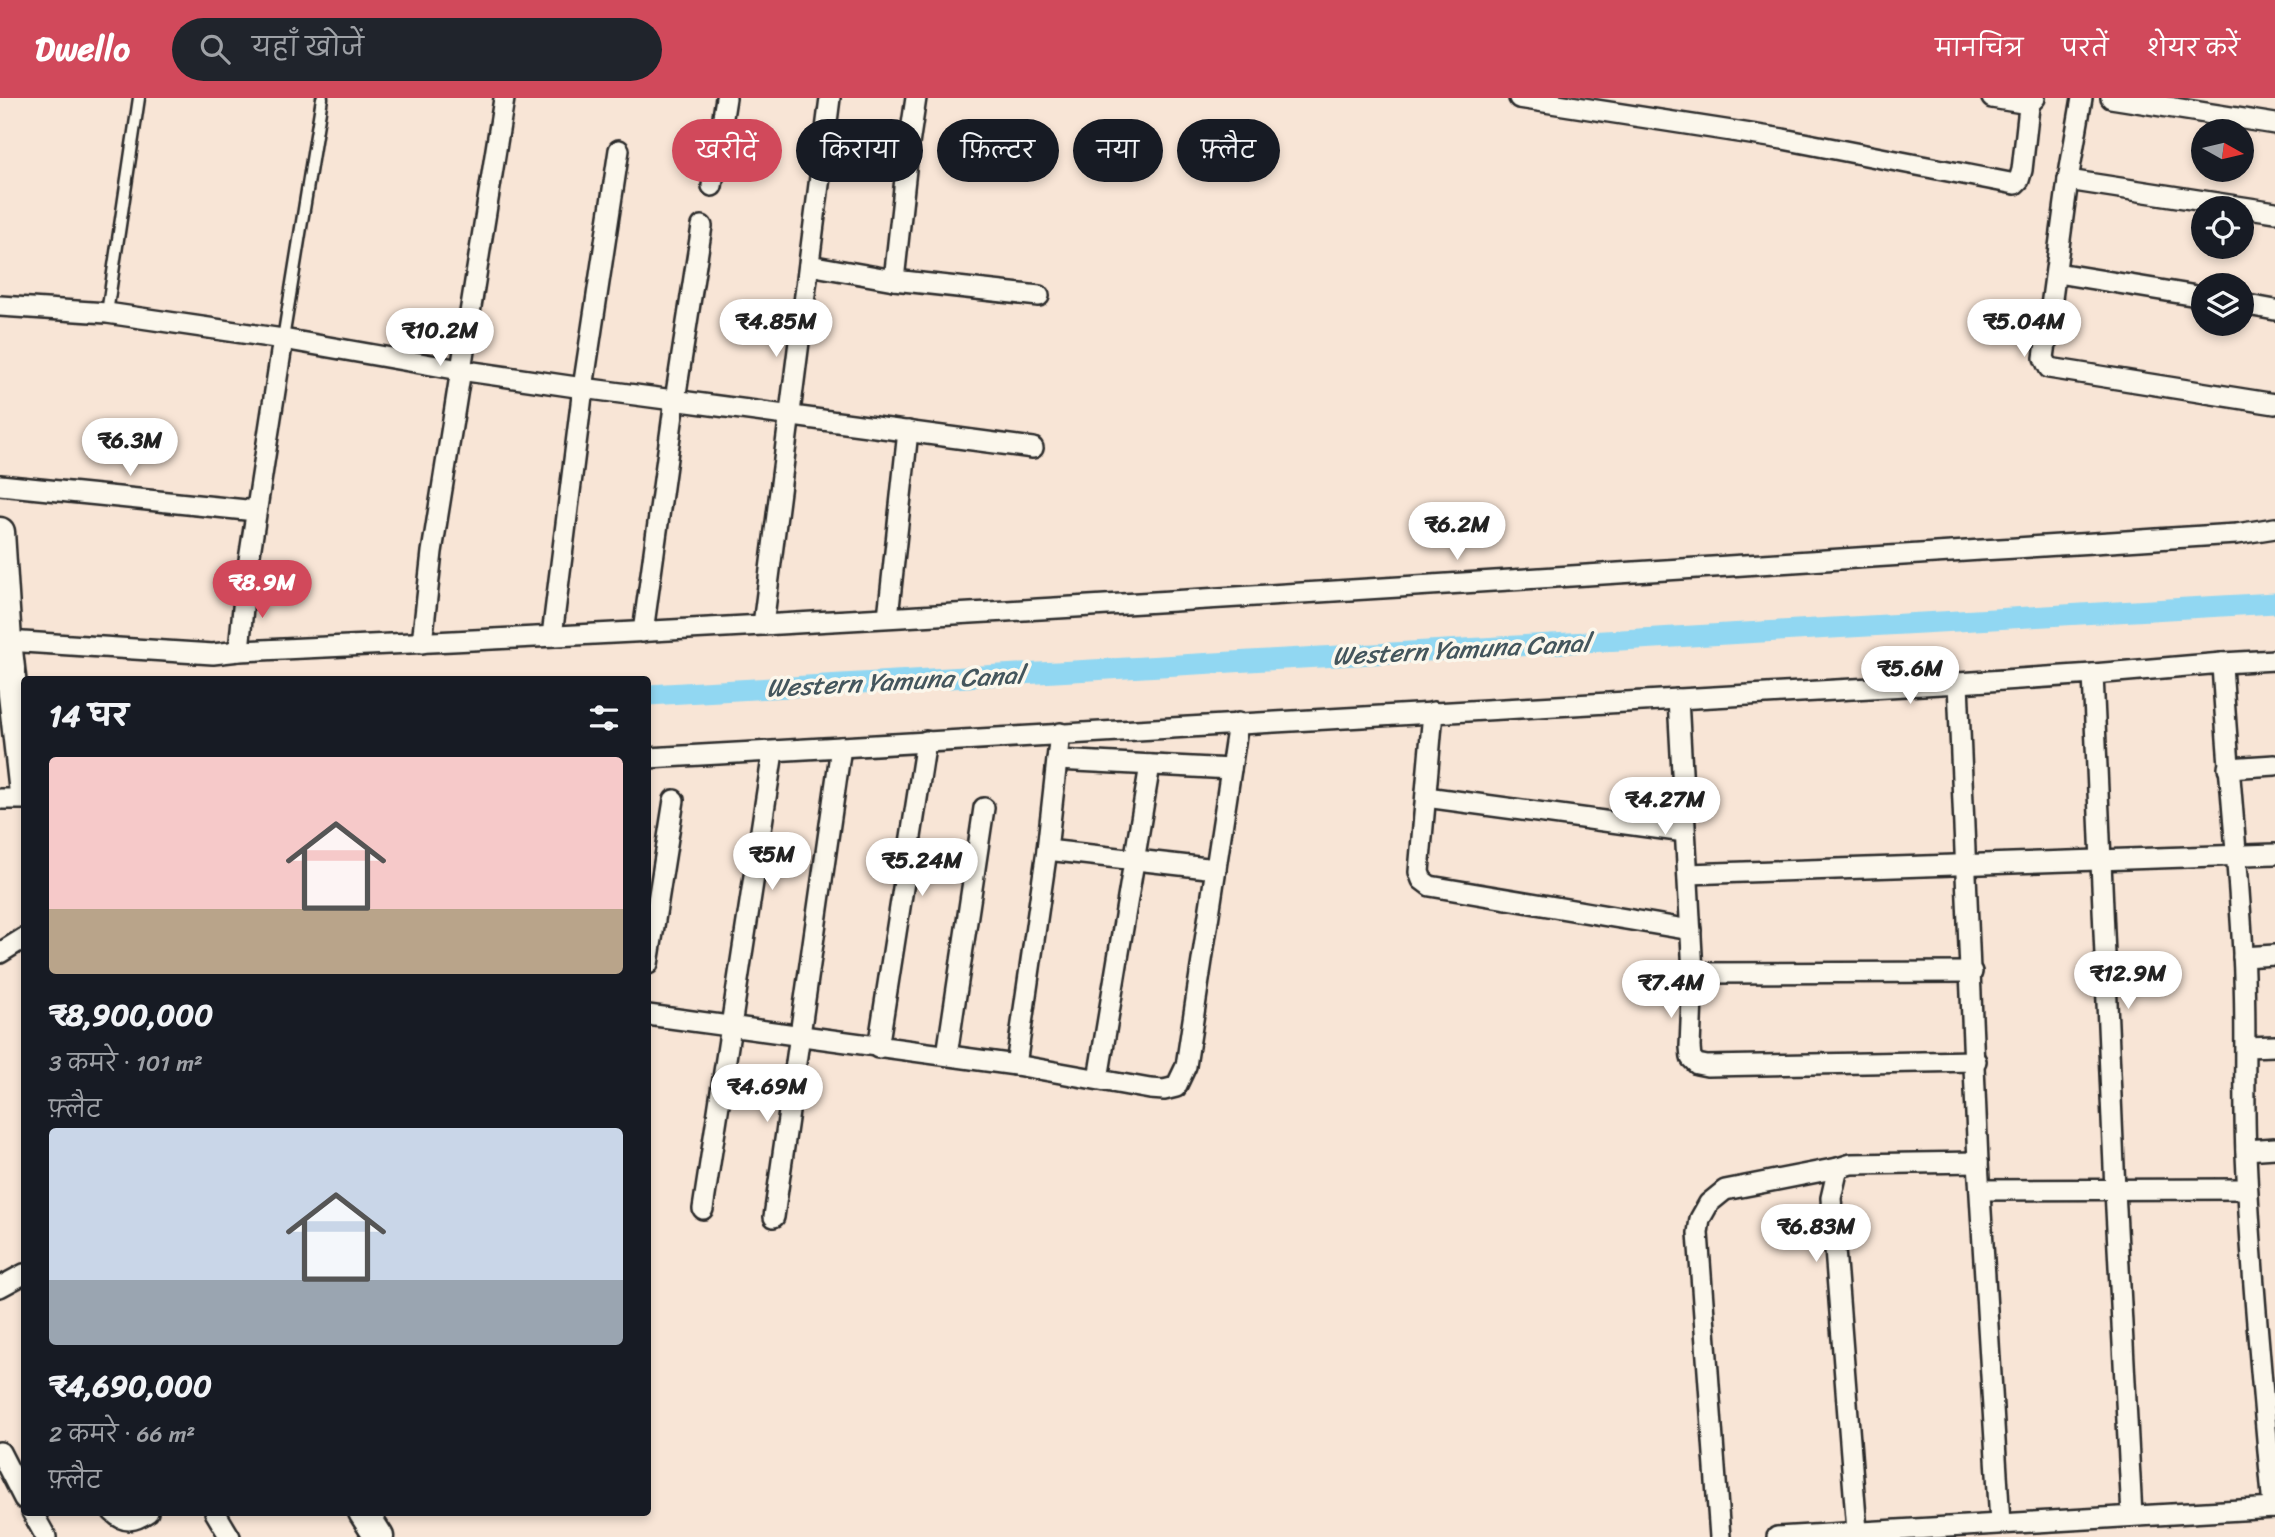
<!DOCTYPE html>
<html lang="hi">
<head>
<meta charset="utf-8">
<style>
  body { margin:0; font-family:Sriracha,"Playpen Sans Deva",sans-serif; background:#20242c; color:#f1f3f6; height:100vh; display:flex; flex-direction:column; font-size:26px; white-space:nowrap }
  * { box-sizing:border-box; margin:0 }
  p { font-size:23px; color:#9ea1a6 }
  .icon { flex:none; width:38px; height:38px; fill:none; stroke:currentColor; stroke-width:2; stroke-linecap:round; stroke-linejoin:round }
  .map { position:relative; flex:1; overflow:hidden }
  .drawer { position:absolute; left:21px; top:578px; width:630px; height:840px; display:flex; flex-direction:column; background:#171b24; border-radius:7px; box-shadow:0 4px 10px #0003 }
  .drawer>* { flex:none }
  .top-card { position:absolute; left:672px; top:21px; width:665px; height:63px; display:flex; gap:14px }
  .needle { width:46px; rotate:98deg }
  .fabs { position:absolute; left:2191px; top:21px; display:grid; gap:14px }
  .fabs a { display:grid; place-items:center; width:63px; height:63px; border-radius:50%; background:#171b24; box-shadow:0 4px 10px #0003; font-size:35px }
  .price { position:absolute; translate:-50% -60px; padding:0 16px; border-radius:24px; background:#fff; color:#222; font-size:23px; line-height:46px; filter:drop-shadow(0 2px 4px #0008) }
  .price::after { content:''; position:absolute; left:50%; top:42px; width:21px; height:16px; margin-left:-10px; background:inherit; clip-path:polygon(0 0,100% 0,50% 100%) }
  .price.selected { background:#d1495b; color:#fff }
  ul { padding:0; list-style:none }
  li { display:grid; align-content:center; gap:14px; height:371px; padding:0 28px }
  li span { display:grid; place-items:center; height:217px; border-radius:7px; color:#555 }
  li>.icon { margin-inline-start:auto }
  span .icon { width:126px; height:126px; fill:#fffc; stroke-width:1 }
  li b { font-size:30px }
  h2 { display:flex; justify-content:space-between; align-items:center; height:84px; padding:0 28px; font-size:30px }
  .chip { padding:0 24px; border-radius:32px; background:#171b24; box-shadow:0 4px 10px #0003; font-size:24px; line-height:63px }
  .chip.selected { background:#d1495b; color:#fff }
  header { display:flex; align-items:center; gap:42px; box-sizing:border-box; height:98px; padding:0 35px; background:#d1495b; color:#fff }
  header strong { font-size:33px }
  nav { display:flex; gap:38px; margin-inline-start:auto; font-size:24px }
  .search { width:490px; height:63px; background:#20242c; display:flex; align-items:center; gap:18px; box-sizing:border-box; padding:0 24px; border-radius:38px; color:#9ea1a6; font-size:26px }
  .map>svg:first-child { display:block }
  .lines { fill:none; stroke-linecap:round; stroke-linejoin:round }
  .canal { stroke:#91d7f2; stroke-width:21 }
  .lane-casing { stroke:#2b2b2b; stroke-width:15 }
  .street-casing { stroke:#2b2b2b; stroke-width:24 }
  .secondary-casing { stroke:#2b2b2b; stroke-width:33 }
  .lane { stroke:#fbf7ec; stroke-width:10 }
  .street { stroke:#fbf7ec; stroke-width:19 }
  .secondary { stroke:#fbf7ec; stroke-width:28 }
  .labels { text-anchor:middle; dominant-baseline:central; stroke-width:7; stroke-linejoin:round; paint-order:stroke }
  .water-label { font-size:26px; font-style:italic; fill:#44565d; stroke:#fbf7ec }
</style>
</head>
<body>
<header>
<strong>Dwello</strong>
<div class="search"><svg class="icon" aria-label="search" viewBox="0 0 24 24"><circle cx="10" cy="10" r="6"/><path d="M15 15l6 6"/></svg>यहाँ खोजें</div>
<nav><a>मानचित्र</a><a>परतें</a><a>शेयर करें</a></nav>
</header>
<div class="map">
<svg width="2275" height="1439" viewBox="0 0 2275 1439">
  <rect width="100%" height="100%" fill="#f8e5d6"/>
  <filter id="ink" filterUnits="userSpaceOnUse"><feTurbulence type="fractalNoise" baseFrequency=".0143" numOctaves="2"/><feDisplacementMap in="SourceGraphic" scale="14" xChannelSelector="R" yChannelSelector="G"/><feConvolveMatrix kernelMatrix="1 2 1 2 8 2 1 2 1" color-interpolation-filters="sRGB"/></filter>
  <g filter="url(#ink)">
    <g class="lines">
      <polyline class="canal" points="648,597 2275,505"/>
      <defs>
        <g id="lane">
          <polyline points="107,215 139,0"/>
          <polyline points="283,241 322,0"/>
        </g>
        <g id="street">
          <polyline points="1519,0 1783,41 2015,86 2019,82 2022,72 2030,0"/>
          <polyline points="1992,0 2029,6 2035,0"/>
          <polyline points="2082,0 2068,82 2044,260 2049,270 2275,306"/>
          <polyline points="2111,0 2275,26"/>
          <polyline points="2068,82 2275,114"/>
          <polyline points="712,88 726,0"/>
          <polyline points="809,167 894,182 1039,198"/>
          <polyline points="2057,175 2203,199"/>
          <polyline points="894,182 908,53 916,0"/>
          <polyline points="2242,206 2275,212"/>
          <polyline points="0,208 107,215 283,241 460,272 583,290 1033,350"/>
          <polyline points="0,387 256,413"/>
          <polyline points="888,519 908,333"/>
          <polyline points="763,527 830,0"/>
          <polyline points="643,534 675,302 702,128"/>
          <polyline points="552,538 583,290 619,52"/>
          <path d="M7,543L213,556L239,553C906,524 1571,477 2237,436L2275,430"/>
          <polyline points="422,545 432,454 504,1"/>
          <polyline points="239,553 245,488 283,241"/>
          <polyline points="2222,565 2275,562"/>
          <path d="M2093,576L2222,565C2227,662 2238,758 2243,855C2247,922 2243,989 2246,1056C2251,1174 2263,1292 2273,1410"/>
          <polyline points="1958,585 2093,576 2115,1092 2132,1418"/>
          <polyline points="1678,601 1693,875"/>
          <polyline points="1433,614 1419,774 1422,782 1430,788 1691,832"/>
          <polyline points="648,660 1958,585 1978,1064 2000,1425"/>
          <polyline points="1057,662 1231,671"/>
          <polyline points="2228,670 2275,667"/>
          <polyline points="1426,699 1685,734"/>
          <polyline points="0,701 24,701"/>
          <polyline points="1047,752 1216,771"/>
          <polyline points="1688,776 2275,756"/>
          <polyline points="0,855 24,840"/>
          <polyline points="2243,859 2275,857"/>
          <polyline points="648,866 674,702"/>
          <polyline points="1972,874 1693,875 1690,949 1691,960 1697,966 1707,968 1976,963"/>
          <polyline points="648,917 1016,967 1150,991 1164,992 1176,989 1186,968 1238,625"/>
          <polyline points="2246,949 2275,948"/>
          <polyline points="878,950 926,643"/>
          <polyline points="947,957 984,710"/>
          <polyline points="1016,967 1047,752 1060,635"/>
          <polyline points="1098,981 1150,667"/>
          <polyline points="2246,1052 2275,1050"/>
          <polyline points="1980,1092 2247,1091"/>
          <polyline points="703,1111 773,654"/>
          <polyline points="774,1119 841,649"/>
          <polyline points="0,1189 24,1176"/>
          <polyline points="0,1354 24,1401"/>
          <polyline points="32,1414 46,1439"/>
          <path d="M113,1414C125,1426 135,1423 148,1414"/>
          <polyline points="215,1414 230,1439"/>
          <polyline points="1857,1433 1831,1100 1838,1070 1851,1066 1978,1064"/>
          <polyline points="1720,1439 1698,1135 1700,1121 1709,1105 1725,1092 1838,1070"/>
          <polyline points="1777,1439 2275,1410"/>
        </g>
        <g id="secondary">
          <polyline points="0,434 7,543 24,695"/>
          <polyline points="363,1414 379,1439"/>
        </g>
      </defs>
      <use href="#lane" class="lane-casing"/>
      <use href="#street" class="street-casing"/>
      <use href="#secondary" class="secondary-casing"/>
      <use href="#lane" class="lane"/>
      <use href="#street" class="street"/>
      <use href="#secondary" class="secondary"/>
    </g>
  </g>
  <g class="labels">
    <g class="water-label">
      <text transform="translate(1461 551) rotate(-3)">Western Yamuna Canal</text>
      <text transform="translate(895 583) rotate(-3)">Western Yamuna Canal</text>
    </g>
  </g>
</svg>
<div class="fabs">
<a><svg class="needle" viewBox="-14 -14 28 28"><path d="M0-13l5 13h-10z" fill="#e53935"/><path d="M0 13l5-13h-10z" fill="#9ea1a6"/></svg></a>
<a><svg class="icon" aria-label="locate" viewBox="0 0 24 24"><circle cx="12" cy="12" r="6"/><path d="M12 2v4M12 18v4M2 12h4M18 12h4"/></svg></a>
<a><svg class="icon" aria-label="layers" viewBox="0 0 24 24"><path d="M12 4l9 5-9 5-9-5zM3 14l9 5 9-5"/></svg></a>
</div>
<b class="price" style="left:776px;top:261px">₹4.85M</b>
<b class="price" style="left:2024px;top:261px">₹5.04M</b>
<b class="price" style="left:440px;top:270px">₹10.2M</b>
<b class="price" style="left:130px;top:380px">₹6.3M</b>
<b class="price" style="left:1457px;top:464px">₹6.2M</b>
<b class="price selected" style="left:262px;top:522px">₹8.9M</b>
<b class="price" style="left:1910px;top:608px">₹5.6M</b>
<b class="price" style="left:1665px;top:739px">₹4.27M</b>
<b class="price" style="left:772px;top:794px">₹5M</b>
<b class="price" style="left:922px;top:800px">₹5.24M</b>
<b class="price" style="left:2128px;top:913px">₹12.9M</b>
<b class="price" style="left:1671px;top:922px">₹7.4M</b>
<b class="price" style="left:767px;top:1026px">₹4.69M</b>
<b class="price" style="left:1816px;top:1166px">₹6.83M</b>
<div class="top-card">
<a class="chip selected">खरीदें</a>
<a class="chip">किराया</a>
<a class="chip">फ़िल्टर</a>
<a class="chip">नया</a>
<a class="chip">फ़्लैट</a>
</div>
<section class="drawer">
<h2>14 घर<svg class="icon" aria-label="filters" viewBox="0 0 24 24"><path d="M4 7h16M4 17h16"/><circle cx="9" cy="7" r="2"/><circle cx="15" cy="17" r="2"/></svg></h2>
<ul>
<li><span style="background:linear-gradient(#f6c9c9 70%,#b9a48a 0)"><svg class="icon" aria-label="home" viewBox="0 0 24 24"><path d="M3 11l9-7 9 7M6 9v11h12V9"/></svg></span><div><b>₹8,900,000</b><p>3 कमरे · 101 m²</p><p>फ़्लैट</p></div></li>
<li><span style="background:linear-gradient(#c9d6e8 70%,#9aa5b1 0)"><svg class="icon" aria-label="home" viewBox="0 0 24 24"><path d="M3 11l9-7 9 7M6 9v11h12V9"/></svg></span><div><b>₹4,690,000</b><p>2 कमरे · 66 m²</p><p>फ़्लैट</p></div></li>
</ul>
</section>
</div>
</body>
</html>
